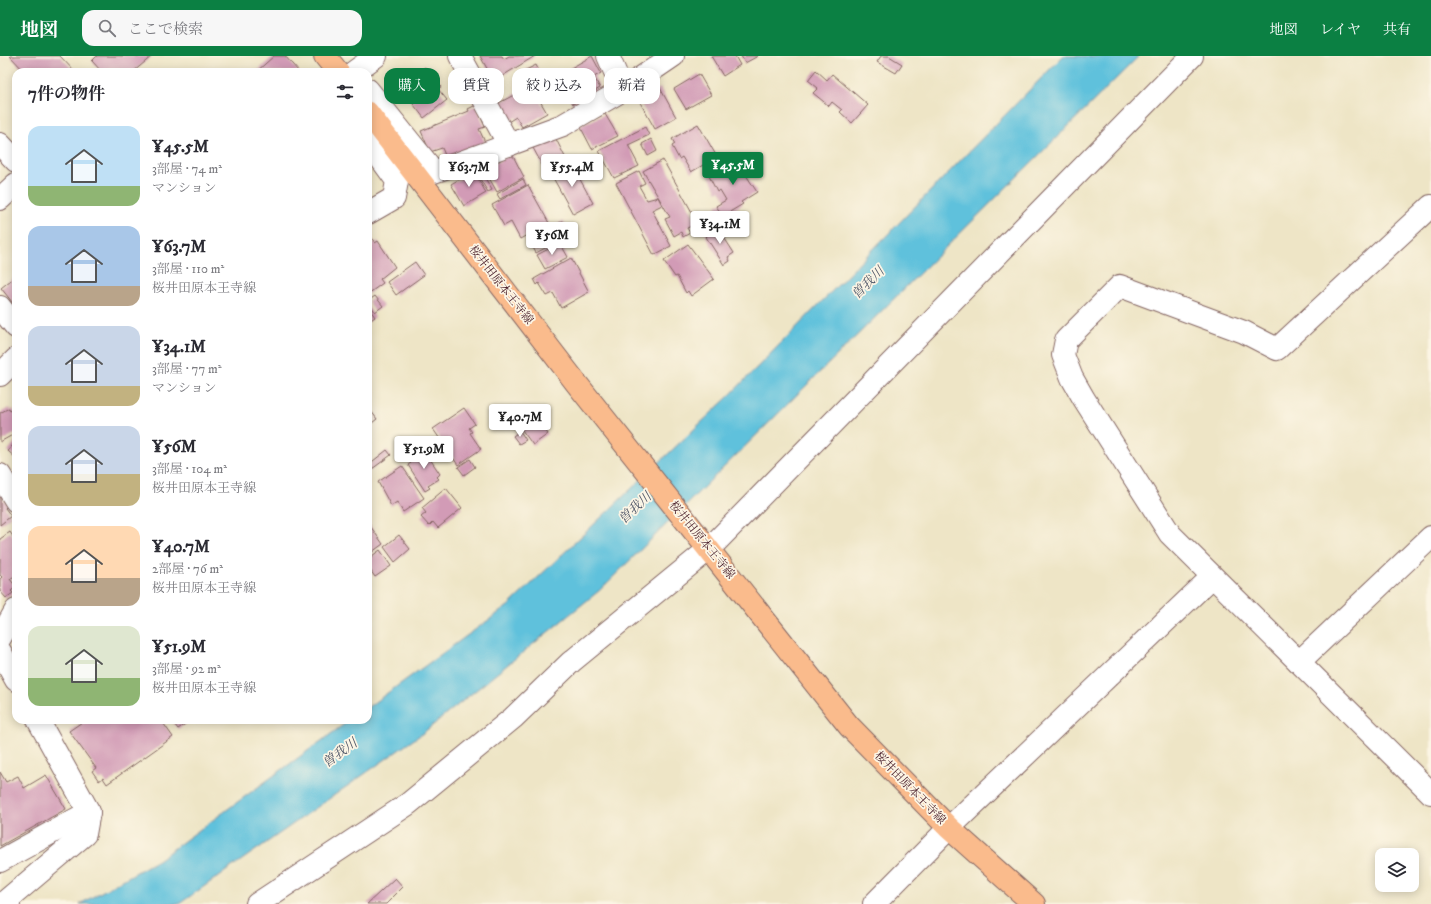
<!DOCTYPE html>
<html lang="ja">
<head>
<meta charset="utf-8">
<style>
  body { margin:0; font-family:"IM FELL DW Pica","Noto Serif JP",serif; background:#f7f7f7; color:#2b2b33; height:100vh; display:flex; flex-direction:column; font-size:15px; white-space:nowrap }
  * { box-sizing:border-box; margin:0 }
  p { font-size:13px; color:#7c7c81 }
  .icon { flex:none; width:22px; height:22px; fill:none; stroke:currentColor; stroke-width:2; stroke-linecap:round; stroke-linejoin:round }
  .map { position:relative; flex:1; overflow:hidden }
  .panel { position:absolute; left:12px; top:12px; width:360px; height:656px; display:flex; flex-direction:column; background:#fff; border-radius:12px; box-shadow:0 2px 10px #0003 }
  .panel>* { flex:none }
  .guide { position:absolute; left:384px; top:12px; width:380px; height:36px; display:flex; gap:8px }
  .tools { position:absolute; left:1375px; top:792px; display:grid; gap:8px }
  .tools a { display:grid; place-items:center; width:44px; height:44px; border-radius:8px; background:#fff; box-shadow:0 2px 10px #0003; font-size:20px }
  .price { position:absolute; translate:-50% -34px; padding:0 9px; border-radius:4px; background:#fff; color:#222; font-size:13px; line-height:26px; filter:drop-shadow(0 1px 2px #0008) }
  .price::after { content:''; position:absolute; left:50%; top:24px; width:12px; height:9px; margin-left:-6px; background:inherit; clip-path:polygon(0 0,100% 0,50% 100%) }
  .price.current { background:#0b8043; color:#fff }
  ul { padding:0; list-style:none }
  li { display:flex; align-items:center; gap:12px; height:100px; padding:0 16px }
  li span { display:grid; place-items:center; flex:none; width:112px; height:80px; border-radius:12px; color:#555 }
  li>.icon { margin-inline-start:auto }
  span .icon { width:48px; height:48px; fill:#fffc; stroke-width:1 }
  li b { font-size:17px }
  h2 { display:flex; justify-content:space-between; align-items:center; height:48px; padding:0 16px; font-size:17px }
  .chip { padding:0 14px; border-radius:12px; background:#fff; box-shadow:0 2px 10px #0003; font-size:14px; line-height:36px }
  .chip.current { background:#0b8043; color:#fff }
  header { display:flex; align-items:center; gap:24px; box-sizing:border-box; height:56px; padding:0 20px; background:#0b8043; color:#fff }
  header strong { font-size:19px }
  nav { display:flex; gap:22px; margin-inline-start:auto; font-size:14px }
  .search { width:280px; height:36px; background:#f7f7f7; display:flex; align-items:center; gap:10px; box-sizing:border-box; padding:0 14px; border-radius:12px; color:#7c7c81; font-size:15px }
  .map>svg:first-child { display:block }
  .water { fill:#5ec1dc; stroke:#547084 }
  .building { fill:#d29bb6 }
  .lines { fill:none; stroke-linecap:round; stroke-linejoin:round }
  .minor-casing { stroke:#836461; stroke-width:24 }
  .major-casing { stroke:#836461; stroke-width:24 }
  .minor { stroke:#fff; stroke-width:22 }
  .major { stroke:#fabb8c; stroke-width:22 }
  .labels { text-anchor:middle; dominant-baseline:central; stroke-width:3.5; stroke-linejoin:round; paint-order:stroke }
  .street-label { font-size:12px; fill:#4a1f2b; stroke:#fcf5e5 }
  .water-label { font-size:13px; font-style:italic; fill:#515869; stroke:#fcf5e5 }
</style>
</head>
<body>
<header>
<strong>地図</strong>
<div class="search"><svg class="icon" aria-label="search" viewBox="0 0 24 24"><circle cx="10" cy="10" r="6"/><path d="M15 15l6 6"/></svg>ここで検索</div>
<nav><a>地図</a><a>レイヤ</a><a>共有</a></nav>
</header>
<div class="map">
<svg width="1431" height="848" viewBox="0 0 1431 848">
  <rect width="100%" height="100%" fill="#fcf5e5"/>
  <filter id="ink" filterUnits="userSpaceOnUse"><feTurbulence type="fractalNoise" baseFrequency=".025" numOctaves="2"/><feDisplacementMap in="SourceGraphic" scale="8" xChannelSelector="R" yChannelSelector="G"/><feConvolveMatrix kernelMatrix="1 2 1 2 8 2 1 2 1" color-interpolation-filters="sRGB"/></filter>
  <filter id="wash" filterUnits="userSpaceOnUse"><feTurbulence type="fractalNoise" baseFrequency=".012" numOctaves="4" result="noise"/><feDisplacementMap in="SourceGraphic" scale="16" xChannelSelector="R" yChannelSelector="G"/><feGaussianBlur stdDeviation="0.9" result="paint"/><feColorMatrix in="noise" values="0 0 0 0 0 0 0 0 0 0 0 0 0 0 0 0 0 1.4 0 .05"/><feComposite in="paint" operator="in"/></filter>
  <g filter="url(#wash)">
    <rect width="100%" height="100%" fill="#eee5c6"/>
    <polygon class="water" points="1063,0 1139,0 600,534 423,677 179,848 80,848 158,804 350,664 368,664 368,651 508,550 728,341"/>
    <g id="blocks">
      <g class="building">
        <polygon points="10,0 60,0 75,16 25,16"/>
        <polygon points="97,0 152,0 133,16 102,16 92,5"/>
        <polygon points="274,0 285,0 299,16 256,16"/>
        <polygon points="480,0 502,0 504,3 509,0 535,0 494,25"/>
        <polygon points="592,0 601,17 594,21 600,32 573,48 568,40 561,44 550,24"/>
        <polygon points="711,0 735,0 740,9 723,20"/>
        <polygon points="741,0 758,0 745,7"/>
        <polygon points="881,0 889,0 902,8 896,17 877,6"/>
        <polygon points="536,9 542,21 527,29 520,17"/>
        <polygon points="425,11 441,31 438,33 447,44 424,62 400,31"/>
        <polygon points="816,14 827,24 832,18 868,49 852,67 840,56 842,54 832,46 829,50 813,37 818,32 808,24"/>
        <polygon points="699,18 711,39 686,53 674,33"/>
        <polygon points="540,25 545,35 541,37 545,43 540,45 547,57 522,71 516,61 508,66 497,48"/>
        <polygon points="660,32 676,61 655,73 637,41 643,37 644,41"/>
        <polygon points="476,49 485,71 479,73 485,86 447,104 442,92 430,96 421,75 469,55 468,53"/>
        <polygon points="605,58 618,80 592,93 580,70"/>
        <polygon points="698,68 717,101 691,116 682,101 679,103 672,90 675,88 672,83"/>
        <polygon points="645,71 649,79 628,89 639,110 614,122 599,95"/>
        <polygon points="554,79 567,105 546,116 532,90"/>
        <polygon points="651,83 657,95 648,100 642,88"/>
        <polygon points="512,98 524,121 497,136 484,113"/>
        <polygon points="738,103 742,109 746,106 751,116 746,119 757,136 741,146 743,148 723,160 716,150 726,144 720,134 717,136 709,120"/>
        <polygon points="663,104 698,167 687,172 690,177 683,181 681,176 674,180 665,163 670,161 643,115"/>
        <polygon points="571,107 593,147 573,158 551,118"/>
        <polygon points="480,113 492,134 488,136 475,115"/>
        <polygon points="474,115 486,137 464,150 451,128"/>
        <polygon points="639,115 645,127 639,130 647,144 658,141 662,149 652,154 671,190 654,199 616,127"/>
        <polygon points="523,123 526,129 500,143 497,138"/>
        <polygon points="528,129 549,167 520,183 511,166 504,170 492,149"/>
        <polygon points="563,165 571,178 536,197 529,184"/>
        <polygon points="718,172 734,197 728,201 730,205 724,209 706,181 707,180 705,177"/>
        <polygon points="371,181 375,187 378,185 395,211 380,223 383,227 368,238 368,183"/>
        <polygon points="560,187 568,201 545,213 537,199"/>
        <polygon points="688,188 714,223 691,240 688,235 686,237 677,220 675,221 664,205"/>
        <polygon points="571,202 589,236 561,252 553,237 547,240 539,227 537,229 534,223"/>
        <polygon points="415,206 424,219 396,239 387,226"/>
        <polygon points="16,220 16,251 1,232"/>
        <polygon points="375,240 383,250 375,256 368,245"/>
        <polygon points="368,251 375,261 368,266"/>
        <polygon points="368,351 377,363 368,370"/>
        <polygon points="9,352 10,355 13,353 16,358 16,377 0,386 0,357"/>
        <polygon points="464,352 475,368 469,372 472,376 470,377 481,393 458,409 433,373"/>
        <polygon points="534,359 548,378 533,389 519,370"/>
        <polygon points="520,375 526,384 519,388 513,380"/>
        <polygon points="16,385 16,402 8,395"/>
        <polygon points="387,394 391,399 368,416 368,409"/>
        <polygon points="420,395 424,402 428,400 440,418 437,421 439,423 428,430 430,432 425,435 408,409 411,407 409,402"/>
        <polygon points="470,403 475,411 464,419 458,411"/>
        <polygon points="402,410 424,442 403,456 397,446 391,450 378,426"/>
        <polygon points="446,432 462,452 438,472 433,466 429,470 421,461 426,457 422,452"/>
        <polygon points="0,439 8,449 5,452 11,460 0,469"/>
        <polygon points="368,467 383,488 368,499"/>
        <polygon points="10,476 14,482 16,481 16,519 10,523 16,531 11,535 13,537 6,542 0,535 0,523 2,521 0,519 0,483"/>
        <polygon points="399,479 410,493 395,506 384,491"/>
        <polygon points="380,494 391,510 375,521 368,511 368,503"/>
        <polygon points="85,664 161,664 173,681 107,728 103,722 99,725 92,715 96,712 69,675"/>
        <polygon points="171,664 191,664 178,673"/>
        <polygon points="0,716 6,726 18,720 24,732 46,719 66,753 0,790"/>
        <polygon points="395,822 403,831 386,848 367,848"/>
      </g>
    </g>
  </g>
  <g filter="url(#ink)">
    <use href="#blocks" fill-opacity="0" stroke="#836461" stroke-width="1"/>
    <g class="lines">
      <defs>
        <g id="minor">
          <polyline points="460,0 509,89"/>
          <polyline points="608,0 623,34"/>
          <polyline points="354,16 376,0"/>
          <polyline points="368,34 434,116 563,69 623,34 673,0"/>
          <polyline points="368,85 397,125 394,142 368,157"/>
          <polyline points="0,88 16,105"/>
          <polyline points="0,143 16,128"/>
          <polyline points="1431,150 1277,293 1244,276 1120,230 1066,284 1063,299 1072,322 1084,343 1170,478 1431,737"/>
          <polyline points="0,251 16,271"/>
          <polyline points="0,319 16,303"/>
          <polyline points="0,419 16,445"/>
          <polyline points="0,582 16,554"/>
          <polyline points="0,595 16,624"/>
          <polyline points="1299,606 1431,481"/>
          <polyline points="0,805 89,756"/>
          <polyline points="9,848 7,844 85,778 89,756 38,664"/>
          <polyline points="257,848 408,748 513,662 571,606 709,493 1192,0"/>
          <polyline points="874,848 949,772 1212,521"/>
        </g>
        <g id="major">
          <polyline points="325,0 338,16"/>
          <polyline points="368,57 577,328 849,670 949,772 1034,848"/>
        </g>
      </defs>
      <use href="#minor" class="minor-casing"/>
      <use href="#major" class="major-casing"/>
      <use href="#minor" class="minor"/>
      <use href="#major" class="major"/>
    </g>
  </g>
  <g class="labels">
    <g class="street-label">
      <text transform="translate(501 229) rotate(52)">桜井田原本王寺線</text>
      <text transform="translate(702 484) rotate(51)">桜井田原本王寺線</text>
      <text transform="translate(910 732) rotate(46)">桜井田原本王寺線</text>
    </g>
    <g class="water-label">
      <text transform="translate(868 227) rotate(-45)">曽我川</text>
      <text transform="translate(635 452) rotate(-43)">曽我川</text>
      <text transform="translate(340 697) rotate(-36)">曽我川</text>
    </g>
  </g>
</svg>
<div class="tools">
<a><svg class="icon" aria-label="layers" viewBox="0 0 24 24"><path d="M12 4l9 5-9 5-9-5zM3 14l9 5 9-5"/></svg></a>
</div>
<b class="price current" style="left:733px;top:130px">¥45.5M</b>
<b class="price" style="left:469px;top:132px">¥63.7M</b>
<b class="price" style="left:572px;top:132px">¥55.4M</b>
<b class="price" style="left:720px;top:189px">¥34.1M</b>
<b class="price" style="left:552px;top:200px">¥56M</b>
<b class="price" style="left:520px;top:382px">¥40.7M</b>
<b class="price" style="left:424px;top:414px">¥51.9M</b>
<div class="guide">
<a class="chip current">購入</a>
<a class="chip">賃貸</a>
<a class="chip">絞り込み</a>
<a class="chip">新着</a>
</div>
<section class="panel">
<h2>7件の物件<svg class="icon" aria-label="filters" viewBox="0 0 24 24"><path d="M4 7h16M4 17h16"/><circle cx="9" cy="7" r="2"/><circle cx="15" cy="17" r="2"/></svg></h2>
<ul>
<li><span style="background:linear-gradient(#bfe0f5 75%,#8fb573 0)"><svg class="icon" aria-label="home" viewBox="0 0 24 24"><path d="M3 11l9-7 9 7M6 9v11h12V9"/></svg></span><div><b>¥45.5M</b><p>3部屋 · 74 m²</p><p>マンション</p></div></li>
<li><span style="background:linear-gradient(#a9c7e8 75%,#b9a48a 0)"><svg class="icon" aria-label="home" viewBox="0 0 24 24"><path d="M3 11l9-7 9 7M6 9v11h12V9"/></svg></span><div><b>¥63.7M</b><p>3部屋 · 110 m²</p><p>桜井田原本王寺線</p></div></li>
<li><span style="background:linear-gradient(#c9d6e8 75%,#c2b280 0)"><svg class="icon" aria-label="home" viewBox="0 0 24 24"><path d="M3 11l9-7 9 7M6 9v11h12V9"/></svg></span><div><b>¥34.1M</b><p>3部屋 · 77 m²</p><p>マンション</p></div></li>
<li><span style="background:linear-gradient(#c9d6e8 60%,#c2b280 0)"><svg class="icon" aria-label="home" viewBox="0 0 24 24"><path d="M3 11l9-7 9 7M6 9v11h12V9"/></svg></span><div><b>¥56M</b><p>3部屋 · 104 m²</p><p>桜井田原本王寺線</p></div></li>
<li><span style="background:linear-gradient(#ffd9b3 65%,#b9a48a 0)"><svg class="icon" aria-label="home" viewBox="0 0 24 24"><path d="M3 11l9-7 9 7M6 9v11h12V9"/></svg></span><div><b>¥40.7M</b><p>2部屋 · 76 m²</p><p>桜井田原本王寺線</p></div></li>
<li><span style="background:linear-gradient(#dfe7d0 65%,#8fb573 0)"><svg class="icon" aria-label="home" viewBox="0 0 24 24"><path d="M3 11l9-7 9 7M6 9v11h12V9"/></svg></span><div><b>¥51.9M</b><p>3部屋 · 92 m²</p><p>桜井田原本王寺線</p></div></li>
</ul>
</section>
</div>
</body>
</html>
